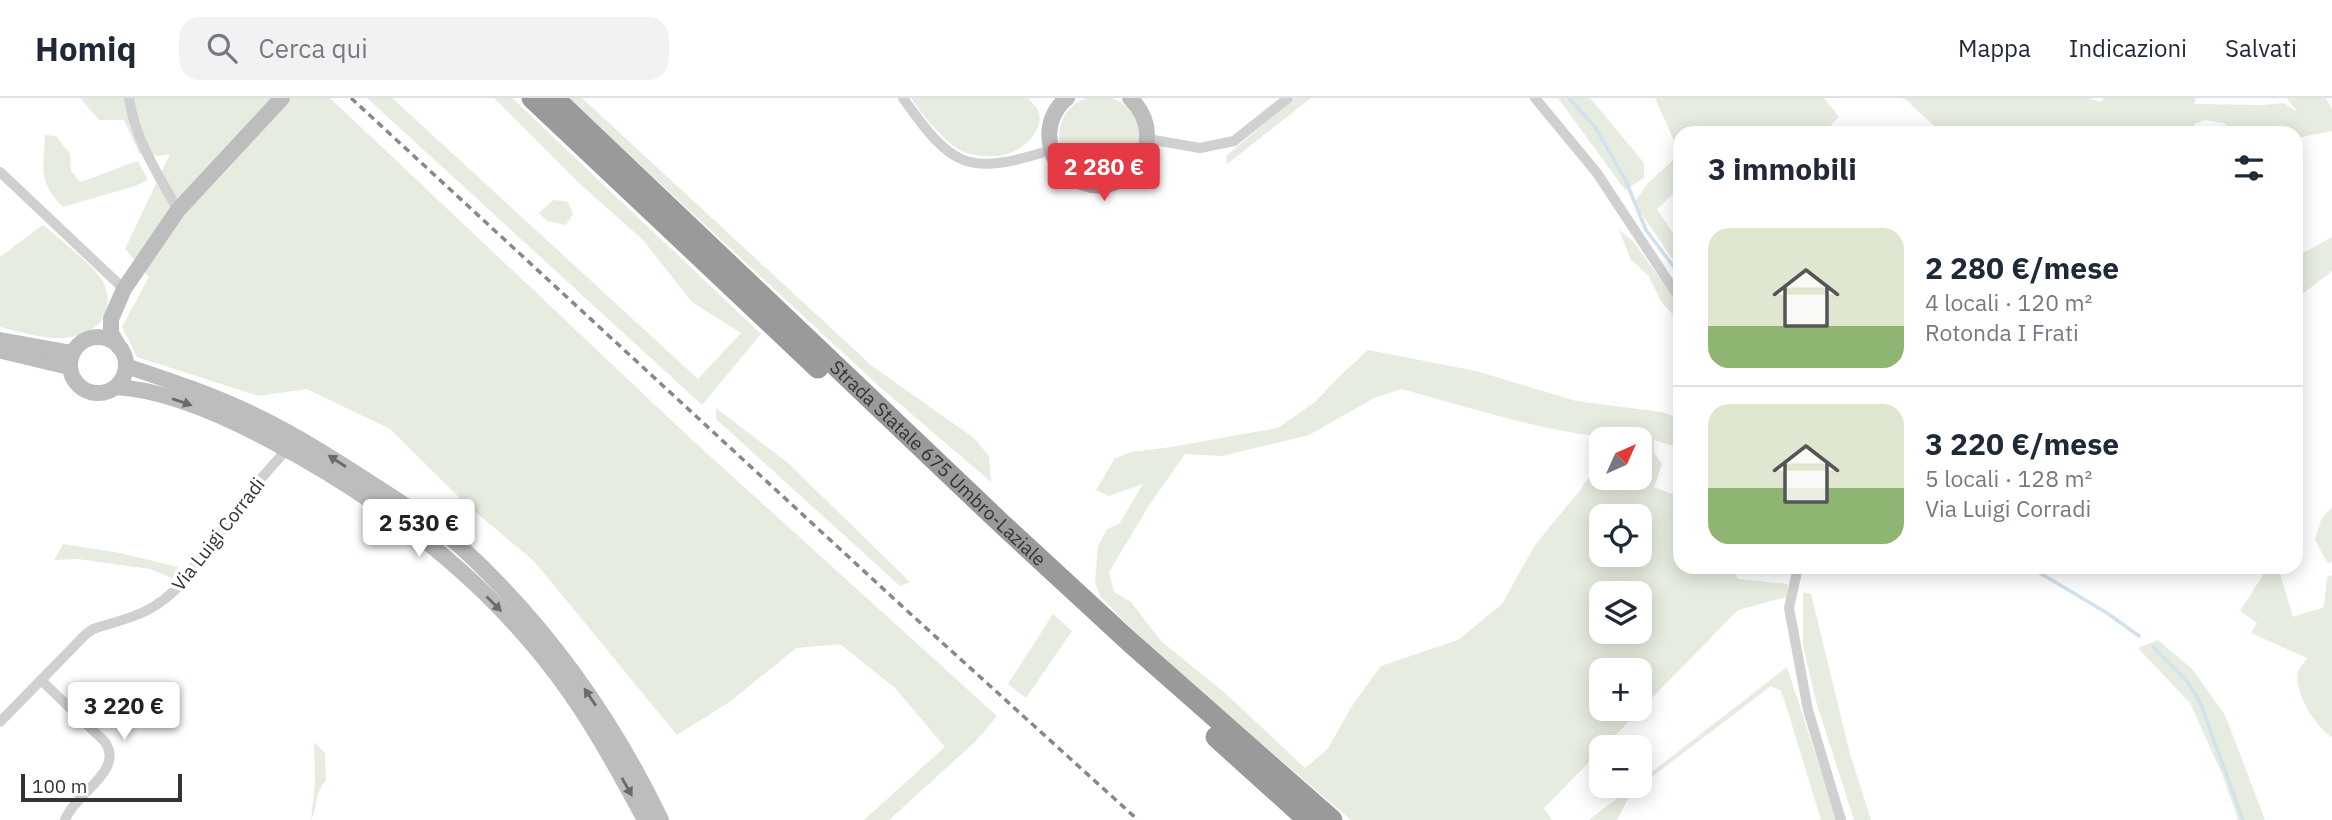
<!DOCTYPE html>
<html lang="it">
<head>
<meta charset="utf-8">
<style>
  body { margin:0; font-family:"IBM Plex Sans",sans-serif; background:#f2f2f3; color:#1f2937; height:100vh; display:flex; flex-direction:column; font-size:26px; white-space:nowrap }
  * { box-sizing:border-box; margin:0 }
  p { font-size:23px; color:#747a83 }
  .icon { flex:none; width:38px; height:38px; fill:none; stroke:currentColor; stroke-width:2; stroke-linecap:round; stroke-linejoin:round }
  .map { position:relative; flex:1; overflow:hidden }
  .panel { position:absolute; left:1673px; top:28px; width:630px; height:448px; display:flex; flex-direction:column; background:#fff; border-radius:21px; box-shadow:0 4px 18px #0003 }
  .panel>* { flex:none }
  .needle { width:46px; rotate:45deg }
  .tools { position:absolute; left:1589px; top:329px; display:grid; gap:14px }
  .tools a { display:grid; place-items:center; width:63px; height:63px; border-radius:14px; background:#fff; box-shadow:0 4px 18px #0003; font-size:35px }
  .scale { position:absolute; left:21px; bottom:18px; width:161px; box-sizing:border-box; padding-left:7px; border:4px solid #333; border-top:0; font-size:19px; line-height:24px; white-space:nowrap; color:#333; -webkit-text-stroke:5px #fff; paint-order:stroke }
  .price { position:absolute; translate:-50% -60px; padding:0 16px; border-radius:7px; background:#fff; color:#222; font-size:23px; line-height:46px; filter:drop-shadow(0 2px 4px #0008) }
  .price::after { content:''; position:absolute; left:50%; top:42px; width:21px; height:16px; margin-left:-10px; background:inherit; clip-path:polygon(0 0,100% 0,50% 100%) }
  .price.current { background:#e63946; color:#fff }
  ul { padding:0; list-style:none }
  li { display:flex; align-items:center; gap:21px; height:175px; padding:0 35px }
  li+li { border-top:2px solid #e0e1e3 }
  li span { display:grid; place-items:center; flex:none; width:196px; height:140px; border-radius:21px; color:#555 }
  li>.icon { margin-inline-start:auto }
  span .icon { width:84px; height:84px; fill:#fffc; stroke-width:1 }
  li b { font-size:30px }
  h2 { display:flex; justify-content:space-between; align-items:center; height:84px; padding:0 35px; font-size:30px }
  header { display:flex; align-items:center; gap:42px; box-sizing:border-box; height:98px; padding:0 35px; background:#fff; border-bottom:2px solid #e0e1e3 }
  header strong { font-size:33px }
  nav { display:flex; gap:38px; margin-inline-start:auto; font-size:24px }
  .search { width:490px; height:63px; background:#f2f2f3; display:flex; align-items:center; gap:18px; box-sizing:border-box; padding:0 24px; border-radius:21px; color:#747a83; font-size:26px }
  .map>svg:first-child { display:block }
  .green { fill:#e6ecdf; fill-rule:evenodd }
  .lines { fill:none; stroke-linecap:round; stroke-linejoin:round }
  .stream { stroke:#cfe2ee; stroke-width:3.5 }
  .street { stroke:#d0d0d0; stroke-width:10 }
  .secondary { stroke:#bdbdbd; stroke-width:16 }
  .highway { stroke:#9a9a9a; stroke-width:21 }
  .rail { stroke:#888; stroke-width:3.5; stroke-dasharray:7 5; stroke-linecap:butt }
  .oneway { fill:#6a6a6a }
  .labels { text-anchor:middle; dominant-baseline:central; stroke-width:7; stroke-linejoin:round; paint-order:stroke }
  .street-label { font-size:19px; fill:#333; stroke:#fff }
</style>
</head>
<body>
<header>
<strong>Homiq</strong>
<div class="search"><svg class="icon" aria-label="search" viewBox="0 0 24 24"><circle cx="10" cy="10" r="6"/><path d="M15 15l6 6"/></svg>Cerca qui</div>
<nav><a>Mappa</a><a>Indicazioni</a><a>Salvati</a></nav>
</header>
<div class="map">
<svg width="2332" height="722" viewBox="0 0 2332 722">
  <rect width="100%" height="100%" fill="#fff"/>
  <g class="green">
    <circle cx="1099" cy="38" r="40"/>
    <polygon points="80,0 330,0 690,340 997,618 976,643 889,722 864,722 945,649 895,590 840,546 796,550 731,603 677,637 534,463 467,407 390,331 307,291 258,298 137,259 122,229 149,179 125,151 170,56 160,58 139,55 124,22 99,22"/>
    <polygon points="367,0 392,0 698,281 741,235 692,204 643,142 579,85 494,0 512,0 761,236 702,307"/>
    <polygon points="568,0 582,0 872,268 974,340 989,358 991,384 880,289"/>
    <path d="M911,0H1028C1030,3 1036,8 1038,12C1046,32 1023,51 1007,56C995,60 975,58 964,54C946,47 922,16 911,0Z"/>
    <polygon points="1295,0 1311,0 1227,66 1226,58"/>
    <polygon points="1558,0 1590,0 1644,65 1644,80 1625,92"/>
    <polygon points="1655,0 1824,0 1839,19 1823,35 1680,35 1680,89 1657,111 1680,146 1680,172 1634,105 1648,85 1680,56"/>
    <polygon points="1900,0 2089,0 2101,4 2103,0 2196,0 2194,6 2263,7 2284,5 2297,14 2287,0 2326,0 2332,11 2332,33 2296,40 2296,35 2233,35 2224,25 2205,22 2194,26 2198,35 1942,35 1905,1"/>
    <path d="M45,37L56,38L70,56L71,73L80,84C101,78 117,69 138,63L148,82L135,88L63,109C37,83 44,70 45,37Z"/>
    <polygon points="553,102 568,104 573,116 566,127 547,123 539,115"/>
    <path d="M43,127C61,143 84,159 99,178C107,188 110,201 106,213C104,222 96,229 89,233C61,248 30,236 0,229V159Z"/>
    <polygon points="1619,132 1633,143 1680,208 1680,225 1661,203 1648,177 1631,162"/>
    <polygon points="2332,139 2332,173 2296,201 2296,159"/>
    <path d="M1368,252L1476,273L1576,303L1662,314L1680,321V350L1654,342V355L1662,366L1654,389L1680,399V437L1676,448L1680,450V469H1728L1739,481L1788,486L1787,499L1738,512L1604,649H1601V652L1544,710L1552,722H1351L1155,555L1100,498L1095,484L1098,448L1107,431L1119,426L1143,386L1109,398L1096,392L1115,360L1132,354L1171,349L1278,330L1315,304L1340,278ZM1401,291C1477,311 1562,341 1640,341V380H1601V360L1581,391L1535,447L1502,506L1458,542L1381,568L1352,608L1327,652L1305,670L1225,595L1161,543L1131,504L1114,494L1109,474L1148,409L1185,356L1222,358L1309,337L1374,300ZM1601,418H1640V457H1601ZM1601,495H1640V534H1601ZM1601,572H1640V611H1601Z"/>
    <polygon points="716,310 788,365 910,484 900,488 716,321"/>
    <polygon points="2332,409 2332,463 2328,466 2315,442 2321,422"/>
    <polygon points="63,446 120,455 178,469 177,482 150,471 78,461 54,462"/>
    <path d="M2268,469H2278L2293,519L2324,509L2327,479L2332,477V639C2316,630 2293,593 2298,574C2299,570 2305,564 2307,560L2251,535L2257,525L2240,513Z"/>
    <polygon points="1803,494 1811,496 1850,656 1871,722 1854,722 1816,603 1803,548"/>
    <polygon points="1053,516 1072,533 1026,600 1008,586"/>
    <polygon points="2158,542 2193,572 2225,617 2265,722 2238,722 2223,678 2190,605 2138,550"/>
    <polygon points="1787,569 1837,722 1821,722 1785,604 1781,593 1771,588 1631,695 1617,722 1589,722 1633,688 1640,688 1640,683"/>
    <path d="M314,644L325,655L326,682C313,698 319,708 311,722L315,684Z"/>
  </g>
  <g class="lines">
    <g class="stream">
      <polyline points="1569,0 1595,29 1625,81 1646,132 1680,177"/>
      <polyline points="2030,469 2107,515 2139,538"/>
      <polyline points="2153,549 2187,583 2200,604 2243,722"/>
    </g>
    <g class="street">
      <path d="M129,0C135,42 158,76 178,112"/>
      <path d="M903,0C953,71 968,78 1051,52"/>
      <polyline points="1535,0 1597,75 1680,201"/>
      <polyline points="1148,41 1200,50 1234,43 1288,0"/>
      <polyline points="0,74 124,191"/>
      <polyline points="1798,469 1789,510 1808,612 1841,722"/>
      <path d="M42,583L105,644C125,673 75,695 65,722"/>
      <path d="M0,624L86,536L93,531C131,519 151,517 180,487L259,383L287,351"/>
    </g>
    <g class="secondary">
      <path d="M1067,0C1054,11 1047,27 1050,44C1051,57 1058,68 1068,76C1117,115 1177,46 1130,0"/>
      <circle cx="98" cy="267" r="28"/>
      <polyline points="0,242 72,255"/>
      <polyline points="119,249 111,235 111,221 124,191 178,112 282,0"/>
      <polyline points="2,253 69,269"/>
      <path d="M126,268C168,282 210,296 250,315C297,337 340,365 383,393C409,410 438,428 461,449C545,526 612,620 661,722"/>
      <path d="M116,289C169,292 229,320 275,345C383,403 483,478 557,577C591,622 618,672 645,722"/>
    </g>
    <g class="highway">
      <polyline points="532,0 818,270"/>
      <path id="s1" d="M554,0L1003,427L1131,545L1332,722"/>
      <polyline points="1216,639 1308,722"/>
    </g>
    <polyline class="rail" points="351,0 904,510 1138,722"/>
  </g>
  <defs><path id="oneway-solid" d="M-6-.8H1V-3.2L6.5 0L1 3.2V.8H-6Z" transform="scale(1.75)"/></defs>
  <g class="oneway">
    <use href="#oneway-solid" transform="translate(182 304) rotate(19)"/>
    <use href="#oneway-solid" transform="translate(337 363) rotate(-147)"/>
    <use href="#oneway-solid" transform="translate(494 506) rotate(45)"/>
    <use href="#oneway-solid" transform="translate(590 599) rotate(-124)"/>
    <use href="#oneway-solid" transform="translate(627 689) rotate(61)"/>
  </g>
  <g class="labels">
    <g class="street-label">
      <text stroke="none"><textPath href="#s1" startOffset="530">Strada Statale 675 Umbro-Laziale</textPath></text>
      <text transform="translate(218 436) rotate(-52)">Via Luigi Corradi</text>
    </g>
  </g>
</svg>
<div class="tools">
<a><svg class="needle" viewBox="-14 -14 28 28"><path d="M0-13l5 13h-10z" fill="#e53935"/><path d="M0 13l5-13h-10z" fill="#747a83"/></svg></a>
<a><svg class="icon" aria-label="locate" viewBox="0 0 24 24"><circle cx="12" cy="12" r="6"/><path d="M12 2v4M12 18v4M2 12h4M18 12h4"/></svg></a>
<a><svg class="icon" aria-label="layers" viewBox="0 0 24 24"><path d="M12 4l9 5-9 5-9-5zM3 14l9 5 9-5"/></svg></a>
<a>+</a>
<a>−</a>
</div>
<div class="scale">100 m</div>
<b class="price current" style="left:1104px;top:105px">2 280 €</b>
<b class="price" style="left:419px;top:461px">2 530 €</b>
<b class="price" style="left:124px;top:644px">3 220 €</b>
<section class="panel">
<h2>3 immobili<svg class="icon" aria-label="filters" viewBox="0 0 24 24"><path d="M4 7h16M4 17h16"/><circle cx="9" cy="7" r="2"/><circle cx="15" cy="17" r="2"/></svg></h2>
<ul>
<li><span style="background:linear-gradient(#dfe7d0 70%,#8fb573 0)"><svg class="icon" aria-label="home" viewBox="0 0 24 24"><path d="M3 11l9-7 9 7M6 9v11h12V9"/></svg></span><div><b>2 280 €/mese</b><p>4 locali · 120 m²</p><p>Rotonda I Frati</p></div></li>
<li><span style="background:linear-gradient(#dfe7d0 60%,#8fb573 0)"><svg class="icon" aria-label="home" viewBox="0 0 24 24"><path d="M3 11l9-7 9 7M6 9v11h12V9"/></svg></span><div><b>3 220 €/mese</b><p>5 locali · 128 m²</p><p>Via Luigi Corradi</p></div></li>
</ul>
</section>
</div>
</body>
</html>
